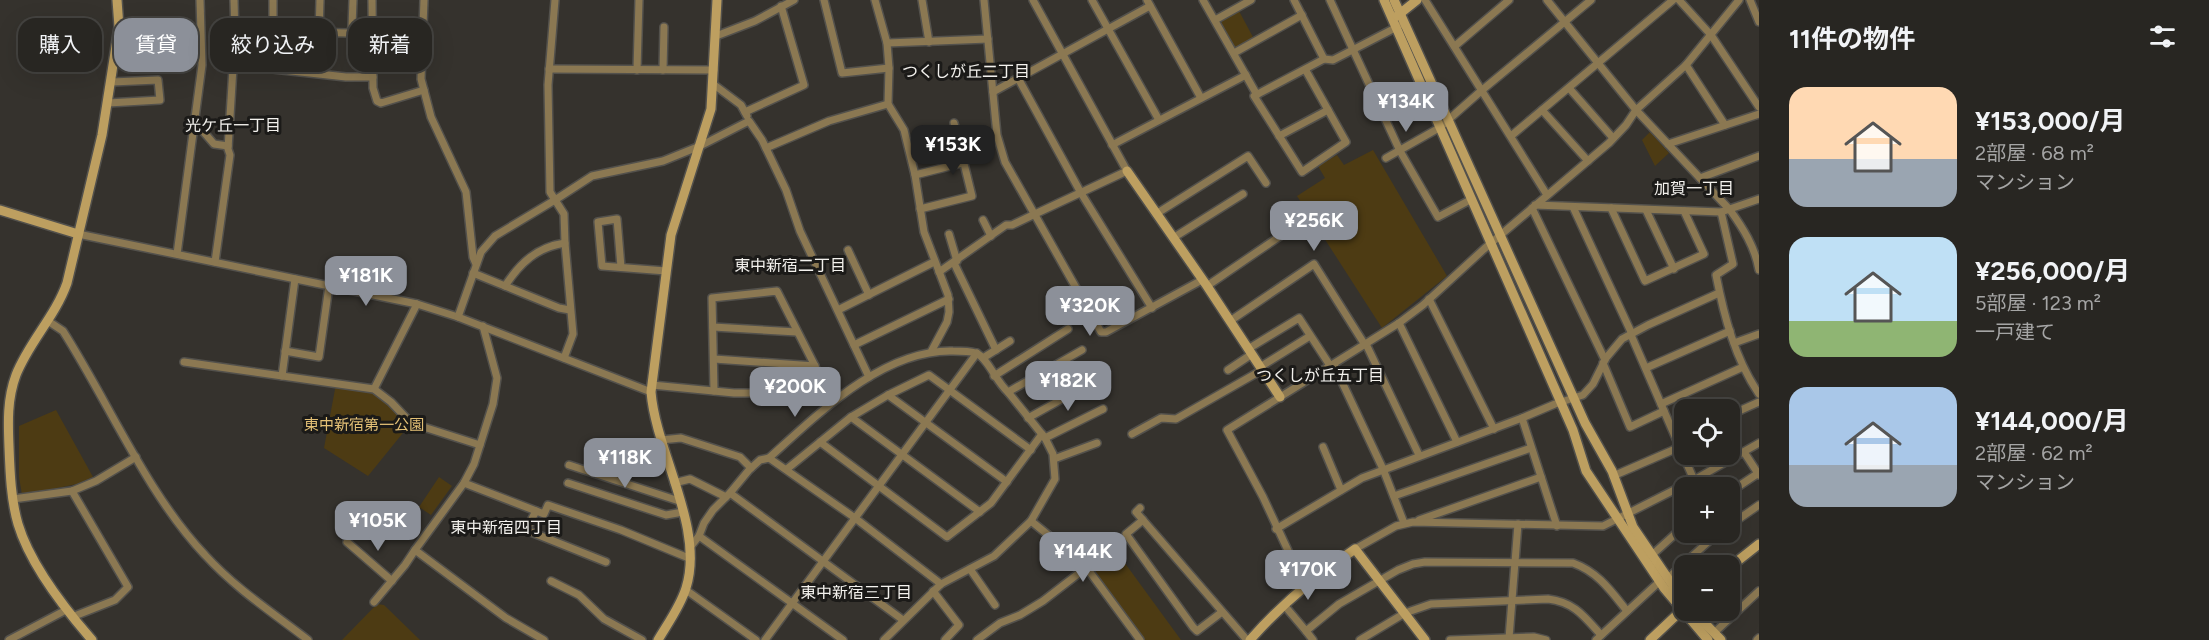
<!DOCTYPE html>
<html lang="ja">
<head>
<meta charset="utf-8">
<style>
  body { margin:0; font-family:Figtree,"Noto Sans JP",sans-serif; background:#34322f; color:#f1f3f6; height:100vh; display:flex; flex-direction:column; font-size:22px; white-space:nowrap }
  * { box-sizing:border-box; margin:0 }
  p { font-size:20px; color:#a5a5a5 }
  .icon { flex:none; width:33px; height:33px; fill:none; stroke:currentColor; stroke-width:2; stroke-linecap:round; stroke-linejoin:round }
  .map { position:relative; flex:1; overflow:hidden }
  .details { display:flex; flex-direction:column; background:#282622; width:450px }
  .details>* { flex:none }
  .top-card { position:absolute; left:18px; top:18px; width:570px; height:54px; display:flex; gap:12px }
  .tools { position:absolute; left:1674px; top:399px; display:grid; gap:12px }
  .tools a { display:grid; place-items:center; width:66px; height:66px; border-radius:12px; background:#282622; box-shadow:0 6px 24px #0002,0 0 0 2px #444340; font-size:30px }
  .price { position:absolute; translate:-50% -51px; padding:0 14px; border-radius:12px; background:#8c9099; color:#fff; font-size:20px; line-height:39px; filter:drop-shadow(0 2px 3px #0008) }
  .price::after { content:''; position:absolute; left:50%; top:36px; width:18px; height:14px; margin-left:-9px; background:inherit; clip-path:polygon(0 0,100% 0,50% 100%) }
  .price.active { background:#222; color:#fff }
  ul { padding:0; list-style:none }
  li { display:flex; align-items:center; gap:18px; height:150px; padding:0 30px }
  li span { display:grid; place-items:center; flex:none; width:168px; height:120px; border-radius:18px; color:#555 }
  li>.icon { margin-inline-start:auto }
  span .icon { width:72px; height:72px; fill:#fffc; stroke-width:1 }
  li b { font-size:26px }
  h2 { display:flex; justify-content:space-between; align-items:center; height:72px; padding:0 30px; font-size:26px }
  .chip { padding:0 21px; border-radius:18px; background:#282622; box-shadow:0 6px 24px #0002,0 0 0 2px #444340; font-size:21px; line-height:54px }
  .chip.active { background:#8c9099; color:#fff }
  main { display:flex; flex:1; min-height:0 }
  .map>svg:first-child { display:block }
  .green { fill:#4d3b13 }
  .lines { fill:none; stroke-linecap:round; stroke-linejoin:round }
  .street-casing { stroke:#53514c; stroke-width:10 }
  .secondary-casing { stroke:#53514c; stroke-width:12 }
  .street { stroke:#8b7852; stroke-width:7 }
  .secondary { stroke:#bd9f60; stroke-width:9 }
  .labels { text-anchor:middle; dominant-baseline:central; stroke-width:6; stroke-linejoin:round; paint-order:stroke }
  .park-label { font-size:15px; fill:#e3c076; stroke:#1b1a18 }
  .neighbourhood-label { font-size:16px; fill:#f3f1ed; stroke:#1b1a18 }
</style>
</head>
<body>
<main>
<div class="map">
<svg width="1759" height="640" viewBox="0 0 1759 640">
  <rect width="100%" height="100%" fill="#35322d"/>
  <g class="green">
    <polygon points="1239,11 1254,39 1238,48 1234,47 1221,23 1223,20"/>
    <polygon points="1650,132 1669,153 1655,166 1642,140"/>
    <polygon points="1373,150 1447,276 1382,328 1297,196 1325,178 1318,166 1337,155 1344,165"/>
    <polygon points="336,384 374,389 411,423 368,476 324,448"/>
    <polygon points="56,410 93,477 77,484 22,495 19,477 19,426"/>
    <polygon points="439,477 452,486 431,515 419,507"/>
    <polygon points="1108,540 1181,640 1144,640 1094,570"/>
    <polygon points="377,604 384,605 420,640 342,640"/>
  </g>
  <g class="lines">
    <defs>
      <g id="street">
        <polyline points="273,0 273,69 346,77 373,77"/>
        <polyline points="372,0 373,88 377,101 381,103 424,90"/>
        <polyline points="424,0 421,79 431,117 466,192 473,257 476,264"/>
        <polyline points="555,0 548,85 550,192 564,214 565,243 573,334 564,358"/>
        <polyline points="824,0 842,73 889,68"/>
        <polyline points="875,0 887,43 988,39"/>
        <polyline points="922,0 929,42"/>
        <polyline points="984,0 997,135 1005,162 1101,332 1106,332 1202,280"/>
        <polyline points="1092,0 1159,120"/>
        <polyline points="1147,0 1201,98"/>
        <polyline points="1203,0 1257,95"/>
        <polyline points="1294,0 1324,59"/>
        <polyline points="1330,0 1400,151 1438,217 1472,199"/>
        <polyline points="1425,0 1547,195"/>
        <path d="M1547,0L1636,110L1730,210C1743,228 1755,247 1759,270"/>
        <polyline points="1679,0 1711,35 1759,107"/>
        <polyline points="1750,0 1759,22"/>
        <polyline points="1215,20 1251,0"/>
        <polyline points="272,31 348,33 351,31 352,27 353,0"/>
        <polyline points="319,33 320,0"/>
        <polyline points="716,36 755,21 794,0"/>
        <polyline points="887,43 889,68 888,104 904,130 915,175 924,232 948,295 949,312 947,322 932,350"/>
        <polyline points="1455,46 1509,0"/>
        <polyline points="1234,53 1302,15"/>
        <polyline points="1686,65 1725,125"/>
        <polyline points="549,69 714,70"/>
        <polyline points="1305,69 1346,142 1302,172 1254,96 1324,59 1333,60 1399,26"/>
        <polyline points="637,70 639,0"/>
        <polyline points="663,70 664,27"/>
        <polyline points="1018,78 1081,193 1152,308"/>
        <polyline points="713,84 741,105 747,116"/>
        <polyline points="1569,88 1613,138"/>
        <polyline points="993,92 1150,6"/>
        <polyline points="108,103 160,100 158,80 112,82"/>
        <polyline points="1542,110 1588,161"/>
        <polyline points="745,112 804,85 781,6"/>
        <polyline points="195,122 214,144 228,146"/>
        <polyline points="1279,136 1328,110"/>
        <polyline points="1511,136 1673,0"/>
        <polyline points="1668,144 1759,114"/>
        <polyline points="1112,145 1246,75"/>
        <polyline points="766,148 829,121 888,104"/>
        <polyline points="1386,158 1439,128 1481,91 1591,0"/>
        <polyline points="915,175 962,163"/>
        <polyline points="1700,178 1759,156"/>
        <polyline points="1535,205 1721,212 1759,199"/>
        <polyline points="1573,207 1632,334"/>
        <polyline points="1532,208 1605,360"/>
        <polyline points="1611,208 1645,281 1704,254 1684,211"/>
        <polyline points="920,209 972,196 954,123"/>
        <polyline points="1646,210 1674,269"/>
        <path d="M1721,212L1733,264L1716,275C1724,316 1735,359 1759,394"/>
        <polyline points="1156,214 1248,156 1266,183"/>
        <polyline points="983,220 991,236"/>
        <polyline points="78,234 417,304 458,317 651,392"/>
        <polyline points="949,234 957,261"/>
        <polyline points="1173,238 1243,194"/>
        <polyline points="848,250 869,295"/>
        <polyline points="177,254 202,65 200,0"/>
        <polyline points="215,262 230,155 228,149 235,35 234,0"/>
        <polyline points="954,263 996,350"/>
        <polyline points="621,267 617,219 598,222 602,266 666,271"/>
        <polyline points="939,272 1006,225 1012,225 1035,214 1127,171 1033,0"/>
        <polyline points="473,273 559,308 570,310"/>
        <path d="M505,286C520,263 537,247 565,243"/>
        <polyline points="1207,286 1292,228 1286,216"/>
        <polyline points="1429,299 1494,429"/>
        <polyline points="838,310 934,262"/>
        <polyline points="458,317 481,252 495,236 555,200 592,176 663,161 700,146 749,121 762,140 786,190 800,231 869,377"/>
        <path d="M48,321L63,331C109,403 147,494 205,555C235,588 273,613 308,640"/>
        <polyline points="1230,321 1314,264 1365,345"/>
        <polyline points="1399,323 1457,442"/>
        <polyline points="483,326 497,378 493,404 474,464 464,483 415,550 506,618 544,640"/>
        <polyline points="713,327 797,332"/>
        <polyline points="1631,335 1694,480"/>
        <polyline points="1734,343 1759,334"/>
        <polyline points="1366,344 1419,455"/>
        <polyline points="854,345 949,299"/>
        <polyline points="1248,349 1299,318 1331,367"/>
        <polyline points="285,351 319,357 329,286"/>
        <polyline points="983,358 1010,341"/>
        <polyline points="714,359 815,366"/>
        <polyline points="184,362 374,389 391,402 411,423 480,445"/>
        <polyline points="1603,363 1630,427 1664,411"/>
        <polyline points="1334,365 1383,469 1404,523"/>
        <polyline points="1260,367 1310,336"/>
        <polyline points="1646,368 1730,331"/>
        <polyline points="1228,370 1252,354"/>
        <polyline points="282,376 295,279"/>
        <polyline points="994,376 1068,329"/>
        <polyline points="652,385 734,393 781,393 836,398"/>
        <polyline points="374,389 417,304"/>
        <polyline points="714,391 712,298 777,291 815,366 819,378 820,397"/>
        <polyline points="1008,392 1082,350"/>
        <polyline points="888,395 1007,482"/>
        <polyline points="1661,404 1743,367"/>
        <polyline points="1730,415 1759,402"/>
        <polyline points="851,417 980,512"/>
        <polyline points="1028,418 1080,389"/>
        <polyline points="1522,418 1557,526"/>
        <polyline points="1132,434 1161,418 1176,419 1262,370"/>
        <polyline points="1045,438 1103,409"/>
        <polyline points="661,440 681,438 740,457 751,468"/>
        <polyline points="820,442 947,537 991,503 1042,434"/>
        <polyline points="1323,447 1341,490"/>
        <polyline points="1744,452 1759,475"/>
        <polyline points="769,458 855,518 941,584"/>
        <polyline points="1054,459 1097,443"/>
        <polyline points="569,465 679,501"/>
        <polyline points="787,469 851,417 888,395 929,375 1031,450"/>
        <polyline points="1613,476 1680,447"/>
        <polyline points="464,483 544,514 548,505 621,530 691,559"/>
        <polyline points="568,483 666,515 683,512"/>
        <polyline points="674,483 690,479 726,497"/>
        <polyline points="1730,492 1757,474"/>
        <polyline points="730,493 903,620"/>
        <polyline points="1394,496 1531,448"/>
        <polyline points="13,499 72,491 96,481 136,457"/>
        <polyline points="1140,508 1136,512 1247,640"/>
        <polyline points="536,511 526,530 606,562"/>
        <polyline points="1143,520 1126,534 1193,627 1197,631 1222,612"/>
        <polyline points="1419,520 1541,477"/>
        <polyline points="1031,521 1084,564 1140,640"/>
        <polyline points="1730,525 1759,505"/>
        <polyline points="1276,529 1362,478 1522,418 1555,404 1583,395 1593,384 1606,358 1622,339 1648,325 1719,293"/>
        <polyline points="699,536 843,640"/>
        <polyline points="347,542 392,581"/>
        <path d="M691,546L699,536L704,523L713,510L730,493L749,470L760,460L769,458C818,414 883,349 953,351C960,351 969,351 976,353C988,358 996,382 1008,392L1045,438L1053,454L1055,479L1031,521L994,556L941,584L884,640"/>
        <polyline points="1355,549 1396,526 1413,522 1603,526 1694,480 1759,443"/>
        <polyline points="1652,555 1684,526"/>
        <polyline points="970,569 995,605"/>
        <polyline points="1667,579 1719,532"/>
        <polyline points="551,581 579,595 604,619 642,640"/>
        <polyline points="1305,587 1263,497 1227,430 1399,323 1423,305 1484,249 1609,143 1626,125 1636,110 1686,65 1739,0"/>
        <polyline points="686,590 756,640"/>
        <polyline points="933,591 959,625 945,640"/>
        <polyline points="374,602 405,565 415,550"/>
        <polyline points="1284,605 1306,631"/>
        <polyline points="72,617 115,600 128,587 72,491"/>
        <polyline points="1714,633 1759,591"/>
        <polyline points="1509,638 1518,524"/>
        <polyline points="9,640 66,610"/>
        <polyline points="765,640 977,353"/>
        <polyline points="977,640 1000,623 1020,615 1043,601 1087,567"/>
        <path d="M1313,640L1306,631L1339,604L1398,570L1413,564L1425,562L1573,563C1598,572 1611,591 1627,611"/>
        <path d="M1360,640L1405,613L1431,604L1548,599C1574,602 1584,616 1601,635"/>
        <polyline points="1450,640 1534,637 1546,640"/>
        <polyline points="1596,640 1659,582"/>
        <polyline points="1757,640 1759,638"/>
      </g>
      <g id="secondary">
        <polyline points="1384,0 1573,430 1586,471 1664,588 1708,640"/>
        <polyline points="1394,0 1585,423 1612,471 1633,527 1684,602"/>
        <polyline points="1397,16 1417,0"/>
        <polyline points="1127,171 1207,286 1280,397"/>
        <polyline points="0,210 78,234"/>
        <polyline points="1730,567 1759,544"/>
        <polyline points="1692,610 1721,640"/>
        <path d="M92,640C65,609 30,564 18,524C11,500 10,473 9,447C8,423 7,399 16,375C29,342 55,317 67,283L102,135L119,27L117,0"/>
        <path d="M658,640C668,623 680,607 686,588C705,528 656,453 651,392L671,235L711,109L717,0"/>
        <path d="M1250,640C1281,605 1316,575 1355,549L1425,640"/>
        <polyline points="1650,640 1684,608"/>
      </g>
    </defs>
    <use href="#street" class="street-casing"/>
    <use href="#secondary" class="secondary-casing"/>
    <use href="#street" class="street"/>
    <use href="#secondary" class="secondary"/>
  </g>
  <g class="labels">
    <g class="park-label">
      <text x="364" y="425">東中新宿第一公園</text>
    </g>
    <g class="neighbourhood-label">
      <text x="966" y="71">つくしが丘二丁目</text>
      <text x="233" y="125">光ケ丘一丁目</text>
      <text x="1694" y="188">加賀一丁目</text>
      <text x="790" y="265">東中新宿二丁目</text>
      <text x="1320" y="375">つくしが丘五丁目</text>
      <text x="506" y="527">東中新宿四丁目</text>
      <text x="856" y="592">東中新宿三丁目</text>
    </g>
  </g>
</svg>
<div class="tools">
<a><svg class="icon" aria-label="locate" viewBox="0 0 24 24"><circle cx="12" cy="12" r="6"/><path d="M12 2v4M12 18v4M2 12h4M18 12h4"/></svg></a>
<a>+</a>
<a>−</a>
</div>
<b class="price" style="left:1406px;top:133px">¥134K</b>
<b class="price active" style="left:953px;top:176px">¥153K</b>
<b class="price" style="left:1314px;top:252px">¥256K</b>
<b class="price" style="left:366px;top:307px">¥181K</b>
<b class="price" style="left:1090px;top:337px">¥320K</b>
<b class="price" style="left:1068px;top:412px">¥182K</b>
<b class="price" style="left:795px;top:418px">¥200K</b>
<b class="price" style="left:625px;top:489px">¥118K</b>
<b class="price" style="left:378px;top:552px">¥105K</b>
<b class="price" style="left:1083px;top:583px">¥144K</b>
<b class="price" style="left:1308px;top:601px">¥170K</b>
<div class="top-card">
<a class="chip">購入</a>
<a class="chip active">賃貸</a>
<a class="chip">絞り込み</a>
<a class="chip">新着</a>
</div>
</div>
<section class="details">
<h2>11件の物件<svg class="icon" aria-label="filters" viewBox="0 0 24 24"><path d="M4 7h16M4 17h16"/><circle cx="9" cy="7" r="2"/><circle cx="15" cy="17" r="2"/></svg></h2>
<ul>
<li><span style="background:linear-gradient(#ffd9b3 60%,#9aa5b1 0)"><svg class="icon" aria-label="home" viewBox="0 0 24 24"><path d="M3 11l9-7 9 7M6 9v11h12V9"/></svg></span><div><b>¥153,000/月</b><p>2部屋 · 68 m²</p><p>マンション</p></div></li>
<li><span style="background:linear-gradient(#bfe0f5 70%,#8fb573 0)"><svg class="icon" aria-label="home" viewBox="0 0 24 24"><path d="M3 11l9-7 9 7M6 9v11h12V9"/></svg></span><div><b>¥256,000/月</b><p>5部屋 · 123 m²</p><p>一戸建て</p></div></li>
<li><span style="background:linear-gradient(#a9c7e8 65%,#9aa5b1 0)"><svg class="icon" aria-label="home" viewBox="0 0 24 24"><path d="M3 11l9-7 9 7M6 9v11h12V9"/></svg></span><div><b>¥144,000/月</b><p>2部屋 · 62 m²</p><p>マンション</p></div></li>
</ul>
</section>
</main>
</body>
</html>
